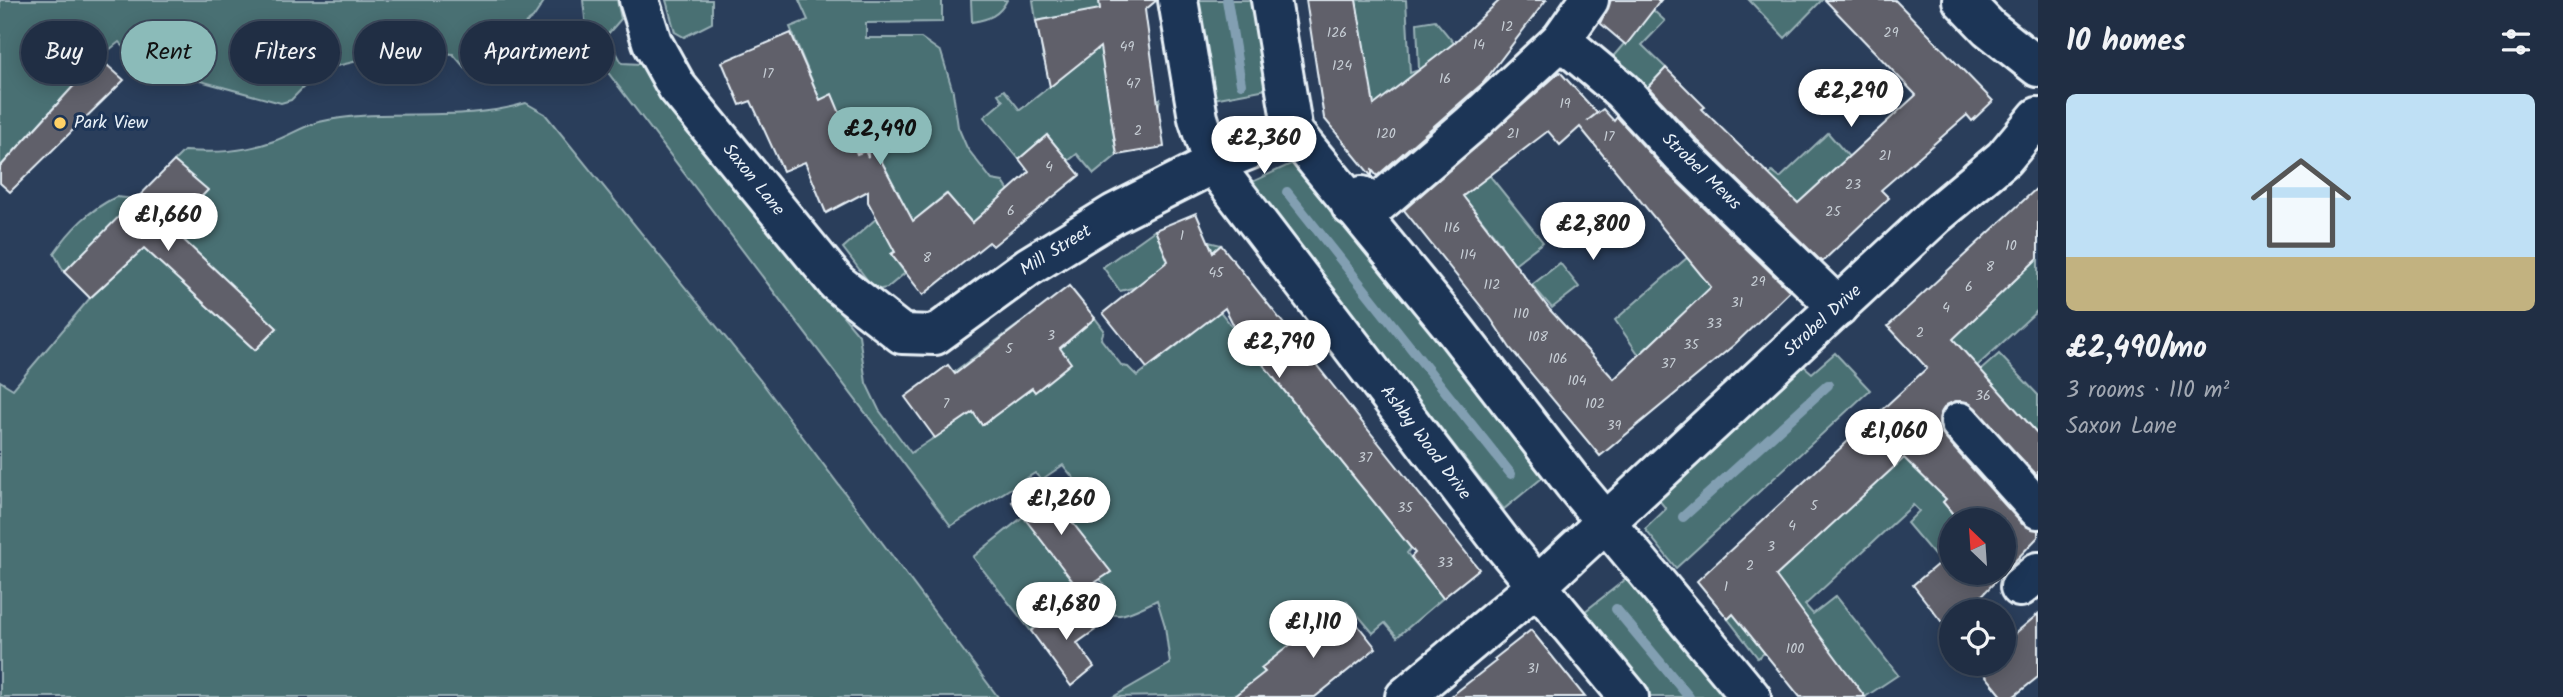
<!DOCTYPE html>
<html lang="en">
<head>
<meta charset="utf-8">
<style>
  body { margin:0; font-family:Kalam,sans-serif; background:#28364b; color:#f1f3f6; height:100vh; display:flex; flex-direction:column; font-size:26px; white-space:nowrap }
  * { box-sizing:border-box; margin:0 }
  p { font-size:23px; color:#a2a8b2 }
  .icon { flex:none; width:38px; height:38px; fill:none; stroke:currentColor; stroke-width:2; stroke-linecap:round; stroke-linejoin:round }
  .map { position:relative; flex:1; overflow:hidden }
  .side { display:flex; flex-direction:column; background:#202e44; width:525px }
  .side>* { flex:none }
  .guide { position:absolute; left:21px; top:21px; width:665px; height:63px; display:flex; gap:14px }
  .needle { width:46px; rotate:335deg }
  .controls { position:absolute; left:1939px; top:508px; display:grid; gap:14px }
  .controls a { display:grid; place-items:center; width:77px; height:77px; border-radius:50%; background:#202e44; box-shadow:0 4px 18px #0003,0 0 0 2px #3d4a5d; font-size:35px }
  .price { position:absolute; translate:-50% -60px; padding:0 16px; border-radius:24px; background:#fff; color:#222; font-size:23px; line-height:46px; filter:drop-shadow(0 2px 4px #0008) }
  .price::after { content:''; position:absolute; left:50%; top:42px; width:21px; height:16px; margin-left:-10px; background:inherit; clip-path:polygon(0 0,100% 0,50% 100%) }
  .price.selected { background:#8bbbb9; color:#111 }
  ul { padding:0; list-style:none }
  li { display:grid; align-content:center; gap:14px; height:371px; padding:0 28px }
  li span { display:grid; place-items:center; height:217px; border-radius:10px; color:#555 }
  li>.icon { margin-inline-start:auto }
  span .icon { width:126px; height:126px; fill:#fffc; stroke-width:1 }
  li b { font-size:30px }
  h2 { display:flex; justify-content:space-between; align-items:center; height:84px; padding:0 28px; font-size:30px }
  .tag { padding:0 24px; border-radius:32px; background:#202e44; box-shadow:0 4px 18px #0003,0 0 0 2px #3d4a5d; font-size:24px; line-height:63px }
  .tag.selected { background:#8bbbb9; color:#111 }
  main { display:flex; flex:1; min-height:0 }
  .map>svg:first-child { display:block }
  .green { fill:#486f73; stroke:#98b0b6; stroke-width:2 }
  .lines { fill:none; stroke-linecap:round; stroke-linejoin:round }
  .stream { stroke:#829fb2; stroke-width:10 }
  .building { fill:#60606a; stroke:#e8f1f8; stroke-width:2; fill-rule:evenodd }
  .street-casing { stroke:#e8f1f8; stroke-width:44 }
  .street { stroke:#1d3557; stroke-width:38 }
  .poi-dot { fill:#ffd166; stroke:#1d3557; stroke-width:2.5 }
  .labels { text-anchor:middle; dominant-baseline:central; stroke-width:6; stroke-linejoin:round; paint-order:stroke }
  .number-label { font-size:14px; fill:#c6cdd4 }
  .poi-label { font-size:18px; fill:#e8f1f8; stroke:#1d3557; text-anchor:start }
  .street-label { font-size:18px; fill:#e8f1f8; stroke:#1d3557 }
</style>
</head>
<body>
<main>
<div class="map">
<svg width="2038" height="697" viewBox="0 0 2038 697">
  <rect width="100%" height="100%" fill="#2a3e5b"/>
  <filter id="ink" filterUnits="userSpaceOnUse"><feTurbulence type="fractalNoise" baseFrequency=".0143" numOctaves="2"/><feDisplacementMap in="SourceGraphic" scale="14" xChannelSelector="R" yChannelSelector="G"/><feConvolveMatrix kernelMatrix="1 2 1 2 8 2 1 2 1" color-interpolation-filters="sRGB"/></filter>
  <g filter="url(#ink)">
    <g class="green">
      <polygon points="0,0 545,0 533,18 494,46 499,65 489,79 476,81 453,54 408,49 320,70 291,100 281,103 142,65 119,42 99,58 0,167"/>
      <path d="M583,0H617L621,19L607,35L622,63L641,64L693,134L859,335L866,383L879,410L911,453L973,412L982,425L992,418L954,372L1019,324L1058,372L1060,348L1095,318L1104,330L1101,339L1122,366L1128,367L1137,376L1179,344L1136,287L1120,291L1103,267L1155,230L1168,259L1209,242L1221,245L1189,273L1411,548L1407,553L1443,598L1397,637L1385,623L1373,633L1346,601L1262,669L1284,694L1113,697L1170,664L1165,626L1157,600C1110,624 1119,615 1072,601L1031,631L973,557L1024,516L1093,607L1111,593L1100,579L1111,572L1053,499L1076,481L1063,465L1041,480L1035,473L951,526L588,46Z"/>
      <polygon points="666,0 712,0 712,23 684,37 675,32"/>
      <polygon points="799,0 942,0 942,22 866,23 866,38 921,38 941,52 953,92 958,127 967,148 992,180 1003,182 1009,191 972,223 946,194 922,214 930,224 891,254 905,273 887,288 875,290 843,248 878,217 899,194 874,147 857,154 832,95 820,100 790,27 808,20"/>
      <path d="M971,0H1007C999,16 989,19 972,22Z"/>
      <polygon points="1033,0 1099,0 1113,106 1160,99 1158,108 1111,116 1117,155 1094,174 1077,154 1068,161 1047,135 1019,159 984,117 1003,101 998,94 1004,90 1020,110 1059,79 1043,58 1041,43 1073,37 1069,15 1036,21"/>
      <polygon points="1191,0 1257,0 1272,88 1208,100"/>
      <polygon points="1356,0 1406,0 1410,73 1419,70 1417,23 1435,20 1454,43 1374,110"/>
      <polygon points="1749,0 1822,0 1785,38"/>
      <polygon points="1653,10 1665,21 1642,45 1666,68 1643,92 1610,60"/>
      <path d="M526,103L545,114L760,380L998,697H0V381L13,389L90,298L144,248L255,350L277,328L171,228L174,161L184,151C216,153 244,152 274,141C289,136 303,126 319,122C385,106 459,124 526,103Z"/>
      <polygon points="1828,133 1850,158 1776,225 1748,198 1772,172 1780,178"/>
      <polygon points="1474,146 1496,170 1490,176 1543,242 1508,269 1495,250 1501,244 1443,171"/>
      <polygon points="1293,163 1547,474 1504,509 1250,183"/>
      <path d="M116,197L137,199L64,272L54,253C71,229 89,210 116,197Z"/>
      <polygon points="1716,223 1750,251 1639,355 1615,320 1688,257"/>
      <polygon points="2038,258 2038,310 1977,366 1981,370 1999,354 2038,395 2038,434 1952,340"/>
      <polygon points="1560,263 1579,287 1552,308 1532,285"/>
      <polygon points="1835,353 1870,390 1676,568 1645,529 1666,509 1659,500 1804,366 1812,373"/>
      <polygon points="1904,456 1946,499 1943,502 1958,520 1951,520 1951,553 1940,562 1907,523 1919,511 1913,505 1805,605 1813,614 1836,596 1898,675 1865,697 1845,672 1791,631 1758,658 1728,619"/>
      <polygon points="1630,576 1728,697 1645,697 1579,616"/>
    </g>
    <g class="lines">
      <g class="stream">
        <polyline points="1227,0 1241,84"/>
        <polyline points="1287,192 1511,474"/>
        <polyline points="1683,517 1828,385"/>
        <polyline points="1616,609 1689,697"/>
      </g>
    </g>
    <g class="building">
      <polygon points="1099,0 1157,0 1145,10 1164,147 1117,155 1100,47 1050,87 1036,21 1100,9"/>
      <polygon points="1306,0 1356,0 1374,105 1454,43 1500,0 1546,0 1483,83 1377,176 1372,170 1372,177 1324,118"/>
      <polygon points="1611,0 1661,0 1626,45 1600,23"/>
      <polygon points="1825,0 1895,0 1993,101 1972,121 1967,115 1881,190 1889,198 1822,262 1698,141 1648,87 1666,68 1705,107 1702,109 1798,203 1916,95"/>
      <polygon points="791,33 820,100 832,94 857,154 865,151 868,157 867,134 913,221 947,194 972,223 1029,172 1019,159 1047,135 1080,175 993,246 989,242 923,295 891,254 895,252 868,202 868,191 826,213 805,162 783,171 751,101 740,105 722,62"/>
      <polygon points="99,58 124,80 10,192 0,183 0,167"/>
      <path d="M1560,72L1597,113L1587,121L1603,109L1614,121L1617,117L1667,172L1790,291L1734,345L1600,456L1510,348L1491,319L1404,210ZM1580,127L1711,287L1614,379L1550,310L1463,196L1548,131L1560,145Z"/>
      <polygon points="174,161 208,190 171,228 277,328 255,350 144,248 90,298 64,272"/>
      <polygon points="2038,187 2038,258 1953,339 2038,434 2038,476 1967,402 1956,401 1946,405 1940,415 1939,426 1944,437 2022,524 2038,530 2038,537 1967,611 1951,611 1951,627 1948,630 1913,585 1951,553 1951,572 2004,572 2004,520 1958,520 1943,502 1946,499 1904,458 1776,576 1865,697 1800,697 1733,614 1728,619 1697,581 1927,368 1888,326"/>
      <polygon points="1196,213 1213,252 1221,245 1479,569 1443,598 1411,557 1415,553 1237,332 1225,308 1147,368 1103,313 1168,261 1155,230"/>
      <polygon points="1069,286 1095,318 1060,348 1071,363 1035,392 1032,388 982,425 973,412 935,438 905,397 948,365 955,374"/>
      <polygon points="1040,481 1111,572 1081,592 1012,502"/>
      <polygon points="1072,601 1095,630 1077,643 1094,667 1071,686 1031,631"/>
      <polygon points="1341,604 1376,648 1315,697 1233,697 1265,672 1261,668"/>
      <polygon points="2038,614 2038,677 2013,697 2003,697 1977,665 2004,663 2004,643"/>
      <polygon points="1531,630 1585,697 1450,697 1496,661 1494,659"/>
    </g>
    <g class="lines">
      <defs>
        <g id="street">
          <polyline points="639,0 652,42 677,87 837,283 902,334 935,335 1028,267 1114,214 1213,164 1293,132"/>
          <polyline points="1178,0 1198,118 1213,164 1501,542 1629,697"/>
          <polyline points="1271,0 1293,132 1455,330 1574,484 1751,697"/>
          <polyline points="1962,0 1989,28 2038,67"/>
          <polyline points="1561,40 1622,91 1682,156 1838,307"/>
          <polyline points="1351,206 1362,196 1374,207 1471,124 1561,40 1589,0"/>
          <polyline points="1960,422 2038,509"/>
          <polyline points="2020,587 2038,572"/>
          <polyline points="1405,697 1538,585 1937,214 2004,158 2038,117"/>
        </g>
      </defs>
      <use href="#street" class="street-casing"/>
      <use href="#street" class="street"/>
    </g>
  </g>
  <circle class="poi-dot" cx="60" cy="123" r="7"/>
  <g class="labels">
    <g class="number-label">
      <text x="1507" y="27">12</text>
      <text x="1337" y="33">126</text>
      <text x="1891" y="33">29</text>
      <text x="1479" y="45">14</text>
      <text x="1127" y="47">49</text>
      <text x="1342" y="66">124</text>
      <text x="768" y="74">17</text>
      <text x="1445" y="79">16</text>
      <text x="1133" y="84">47</text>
      <text x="1565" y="104">19</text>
      <text x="1138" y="131">2</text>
      <text x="1386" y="134">120</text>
      <text x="1513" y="134">21</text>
      <text x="1609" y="137">17</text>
      <text x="1885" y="156">21</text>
      <text x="1049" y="167">4</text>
      <text x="1853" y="185">23</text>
      <text x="1011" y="211">6</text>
      <text x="1833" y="212">25</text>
      <text x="1452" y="228">116</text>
      <text x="1182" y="236">1</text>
      <text x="2011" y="246">10</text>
      <text x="1468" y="255">114</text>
      <text x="927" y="258">8</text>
      <text x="1990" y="267">8</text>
      <text x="1216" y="273">45</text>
      <text x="1758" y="282">29</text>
      <text x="1492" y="285">112</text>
      <text x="1969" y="287">6</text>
      <text x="1737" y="303">31</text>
      <text x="1946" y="308">4</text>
      <text x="1521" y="314">110</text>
      <text x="1714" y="324">33</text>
      <text x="1920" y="333">2</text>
      <text x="1051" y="336">3</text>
      <text x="1538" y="337">108</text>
      <text x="1691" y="345">35</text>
      <text x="1009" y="349">5</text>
      <text x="1558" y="359">106</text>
      <text x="1668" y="364">37</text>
      <text x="1577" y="381">104</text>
      <text x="1983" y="396">36</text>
      <text x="946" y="404">7</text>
      <text x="1595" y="404">102</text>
      <text x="1614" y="426">39</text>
      <text x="1365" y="458">37</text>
      <text x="1814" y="506">5</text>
      <text x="1405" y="508">35</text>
      <text x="1792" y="526">4</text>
      <text x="1771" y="547">3</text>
      <text x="1445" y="563">33</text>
      <text x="1750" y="566">2</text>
      <text x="1726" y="587">1</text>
      <text x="1795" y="649">100</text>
      <text x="1533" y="669">31</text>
    </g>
    <g class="poi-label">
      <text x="74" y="123">Park View</text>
    </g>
    <g class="street-label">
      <text transform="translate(1701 172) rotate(44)">Strobel Mews</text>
      <text transform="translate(753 180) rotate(51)">Saxon Lane</text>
      <text transform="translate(1056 251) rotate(-32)">Mill Street</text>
      <text transform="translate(1823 321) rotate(-42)">Strobel Drive</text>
      <text transform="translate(1425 443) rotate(53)">Ashby Wood Drive</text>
    </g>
  </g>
</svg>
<div class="controls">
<a><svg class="needle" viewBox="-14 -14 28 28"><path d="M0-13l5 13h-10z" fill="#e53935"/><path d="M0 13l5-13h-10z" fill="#a2a8b2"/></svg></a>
<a><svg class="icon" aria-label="locate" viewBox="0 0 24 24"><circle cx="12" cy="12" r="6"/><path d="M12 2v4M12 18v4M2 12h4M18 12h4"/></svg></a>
</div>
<b class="price" style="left:1851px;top:129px">£2,290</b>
<b class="price selected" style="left:880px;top:167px">£2,490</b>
<b class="price" style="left:1264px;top:176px">£2,360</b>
<b class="price" style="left:168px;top:253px">£1,660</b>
<b class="price" style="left:1593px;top:262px">£2,800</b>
<b class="price" style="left:1279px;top:380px">£2,790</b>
<b class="price" style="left:1894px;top:469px">£1,060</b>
<b class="price" style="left:1061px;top:537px">£1,260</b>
<b class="price" style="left:1066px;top:642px">£1,680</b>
<b class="price" style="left:1313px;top:660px">£1,110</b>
<div class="guide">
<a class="tag">Buy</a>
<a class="tag selected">Rent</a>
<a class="tag">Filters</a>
<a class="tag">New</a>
<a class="tag">Apartment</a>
</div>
</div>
<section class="side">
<h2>10 homes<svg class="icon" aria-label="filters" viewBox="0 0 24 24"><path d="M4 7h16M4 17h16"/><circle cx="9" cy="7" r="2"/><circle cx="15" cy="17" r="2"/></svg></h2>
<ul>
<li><span style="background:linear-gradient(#bfe0f5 75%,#c2b280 0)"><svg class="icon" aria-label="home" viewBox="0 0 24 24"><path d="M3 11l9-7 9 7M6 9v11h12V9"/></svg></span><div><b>£2,490/mo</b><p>3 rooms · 110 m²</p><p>Saxon Lane</p></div></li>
</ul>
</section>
</main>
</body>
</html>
